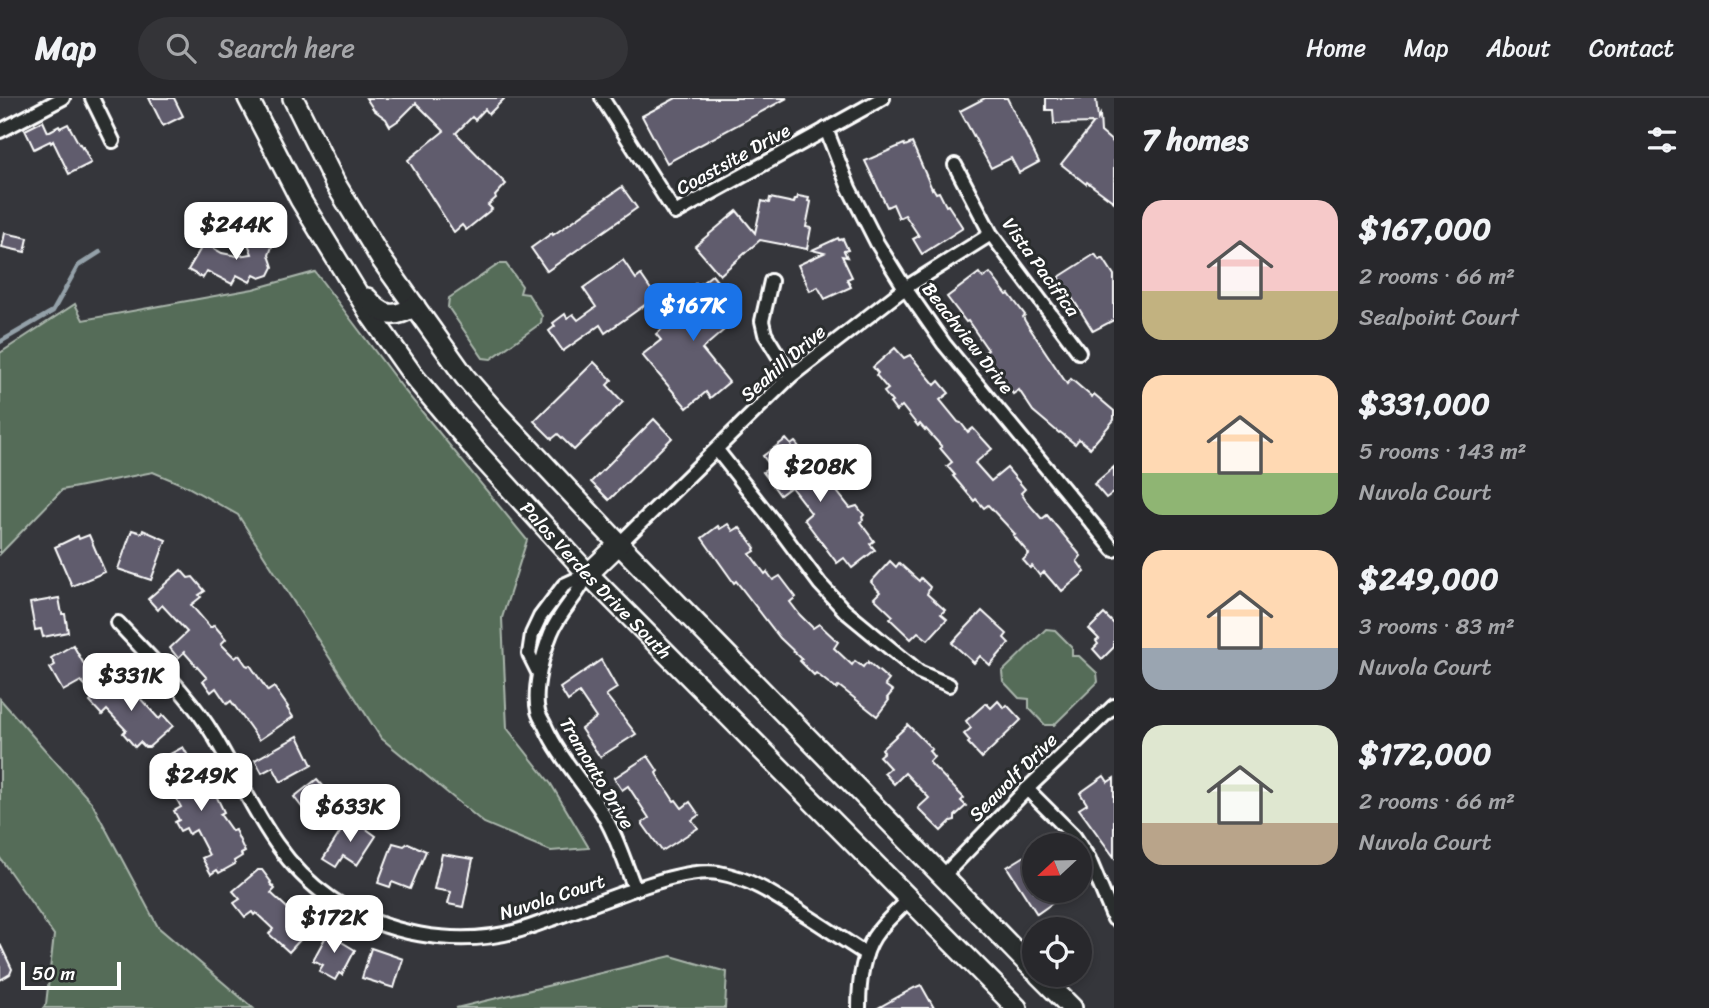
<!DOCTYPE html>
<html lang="en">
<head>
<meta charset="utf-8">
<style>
  body { margin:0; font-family:Sriracha,sans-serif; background:#343438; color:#f1f3f6; height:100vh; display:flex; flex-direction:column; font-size:26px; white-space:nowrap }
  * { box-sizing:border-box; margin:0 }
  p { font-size:23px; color:#a5a6a9 }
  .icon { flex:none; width:38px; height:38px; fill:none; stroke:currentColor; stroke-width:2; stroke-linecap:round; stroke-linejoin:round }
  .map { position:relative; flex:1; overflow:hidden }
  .details { display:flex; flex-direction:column; background:#28282c; width:595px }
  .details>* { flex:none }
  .needle { width:46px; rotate:248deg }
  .buttons { position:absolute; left:1022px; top:735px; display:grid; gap:14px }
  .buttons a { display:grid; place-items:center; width:70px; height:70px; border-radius:50%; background:#28282c; box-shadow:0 4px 10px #0003,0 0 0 2px #444448; font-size:35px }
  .scale { position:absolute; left:21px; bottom:18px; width:100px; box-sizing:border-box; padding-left:7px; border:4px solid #fff; border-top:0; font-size:19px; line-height:24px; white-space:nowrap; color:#fff; -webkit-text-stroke:5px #2a2d2e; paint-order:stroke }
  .price { position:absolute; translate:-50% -60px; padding:0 16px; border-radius:14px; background:#fff; color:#222; font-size:23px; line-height:46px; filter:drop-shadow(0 2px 4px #0008) }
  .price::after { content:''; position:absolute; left:50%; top:42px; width:21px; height:16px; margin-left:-10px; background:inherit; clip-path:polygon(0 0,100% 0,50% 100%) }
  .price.on { background:#1a73e8; color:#fff }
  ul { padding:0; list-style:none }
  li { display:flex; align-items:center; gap:21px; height:175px; padding:0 28px }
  li span { display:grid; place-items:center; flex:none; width:196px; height:140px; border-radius:21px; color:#555 }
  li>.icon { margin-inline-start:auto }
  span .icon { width:84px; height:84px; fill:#fffc; stroke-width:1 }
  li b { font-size:30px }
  h2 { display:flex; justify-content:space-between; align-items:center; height:84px; padding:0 28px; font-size:30px }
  header { display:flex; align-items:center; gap:42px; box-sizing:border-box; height:98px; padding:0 35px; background:#28282c; border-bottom:2px solid #444448 }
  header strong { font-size:33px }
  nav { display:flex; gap:38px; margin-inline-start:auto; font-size:24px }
  .search { width:490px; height:63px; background:#343438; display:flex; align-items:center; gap:18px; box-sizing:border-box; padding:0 24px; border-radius:38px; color:#a5a6a9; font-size:26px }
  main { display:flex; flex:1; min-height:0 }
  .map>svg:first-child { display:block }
  .green { fill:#556c59; stroke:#aab6ac; stroke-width:2 }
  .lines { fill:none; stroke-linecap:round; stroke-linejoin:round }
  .stream { stroke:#94a1a9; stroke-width:4.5 }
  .building { fill:#605b6d; stroke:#fff; stroke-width:2 }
  .street-casing { stroke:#fff; stroke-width:18 }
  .primary-casing { stroke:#fff; stroke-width:24 }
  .street { stroke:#2a2d2e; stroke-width:12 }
  .primary { stroke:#2a2d2e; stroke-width:19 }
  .labels { text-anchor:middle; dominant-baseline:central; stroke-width:6; stroke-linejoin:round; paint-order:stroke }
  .street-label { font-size:19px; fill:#fff; stroke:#2a2d2e }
</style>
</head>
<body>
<header>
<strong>Map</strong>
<div class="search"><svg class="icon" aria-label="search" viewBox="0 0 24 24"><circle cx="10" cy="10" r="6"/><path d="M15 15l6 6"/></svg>Search here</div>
<nav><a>Home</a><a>Map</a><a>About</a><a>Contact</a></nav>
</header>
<main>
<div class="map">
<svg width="1114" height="910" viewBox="0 0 1114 910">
  <rect width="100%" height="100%" fill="#35363b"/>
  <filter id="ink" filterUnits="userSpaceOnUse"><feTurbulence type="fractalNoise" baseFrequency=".0143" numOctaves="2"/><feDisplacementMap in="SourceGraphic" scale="14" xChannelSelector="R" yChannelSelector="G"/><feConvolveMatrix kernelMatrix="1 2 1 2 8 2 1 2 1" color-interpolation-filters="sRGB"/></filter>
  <g filter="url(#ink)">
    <g class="green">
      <polygon points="499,166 506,166 522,188 520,195 528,196 542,218 541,225 491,261 483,260 448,209 449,200"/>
      <polygon points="315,174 405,293 527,442 502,520 507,630 551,686 589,750 551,753 484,725 381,640 238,417 186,388 153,374 62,392 0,456 0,255 75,206 83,222 253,191"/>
      <polygon points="1046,531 1055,532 1072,549 1072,558 1079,558 1097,575 1098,584 1054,627 1045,627 1029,610 1029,601 1019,600 1003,583 1002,574"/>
      <polygon points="0,601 92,705 158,829 253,910 43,910 46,906 54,837 0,760"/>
      <polygon points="671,858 727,874 725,910 456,910"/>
    </g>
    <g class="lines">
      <polyline class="stream" points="0,244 53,213 78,168 100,154"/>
    </g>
    <g class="building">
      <polygon points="149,0 174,0 183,18 163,28"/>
      <polygon points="366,0 505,0 489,16 485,11 475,22 472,19 456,35 506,86 495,98 496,100 488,107 492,111 466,132 462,127 454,134 408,62 444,33 416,5 399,22 390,28 386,21 374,12"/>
      <polygon points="676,0 787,0 667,65 642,18"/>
      <polygon points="985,0 1007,0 1039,64 1019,75 1011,60 991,70 960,13"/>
      <polygon points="1046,0 1096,0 1098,21 1100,17 1101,34 1114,45 1114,104 1087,84 1086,86 1061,66 1094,25 1054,26 1053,12 1046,12"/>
      <polygon points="43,23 48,34 59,28 60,30 68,26 79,46 80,46 82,50 83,49 91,65 69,76 53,43 51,45 50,43 34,51 25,32"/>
      <polygon points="912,45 932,91 933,90 936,95 939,94 946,108 948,107 963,130 922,156 913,141 919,138 905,117 899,120 893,106 887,109 865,63 904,46 905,48"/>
      <polygon points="622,89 637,110 547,173 531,150 552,135 553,137"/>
      <polygon points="798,98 809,100 808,103 811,104 806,129 811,130 807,151 760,142 720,177 695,148 737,113 755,135 762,103 769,105 770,100 794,105 795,101 797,101"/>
      <polygon points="5,135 28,140 25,154 2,149"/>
      <polygon points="266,137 273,139 274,143 269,157 273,169 269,177 260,180 254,177 250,184 237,177 232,186 207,173 203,180 188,172 204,145 222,155 237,158 252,156 247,143"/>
      <polygon points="838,140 839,142 843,141 848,152 844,153 847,159 842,158 852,179 847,181 851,189 825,201 818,189 810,193 798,167 824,155 812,152"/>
      <polygon points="1095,156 1099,162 1103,160 1114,177 1114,222 1093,233 1059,179"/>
      <polygon points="623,162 636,181 641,177 656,199 605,235 600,227 563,253 549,233 555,228 553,225 565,216 567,220 573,216 578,222 596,209 583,190"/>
      <polygon points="979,175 983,180 990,175 1007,197 1009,196 1025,217 1023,219 1025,223 1067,286 1071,281 1092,299 1094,296 1114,313 1114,322 1090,350 1079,341 1075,346 1060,334 1059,335 1033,313 1019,292 1013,296 985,254 988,252 968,223 966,224 947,199"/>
      <polygon points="712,177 735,205 730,211 736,218 729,224 731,226 702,251 729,284 710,300 706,294 687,310 642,257 661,242 656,236 689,208 680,198 696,185 698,188"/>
      <polygon points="895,250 904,260 910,257 935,287 939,283 949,295 940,302 958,324 961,325 968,334 973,330 992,351 975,365 991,383 1007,370 1025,391 1021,395 1027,404 1042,421 1047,417 1081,458 1077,463 1085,474 1062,493 1057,487 1056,488 1044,474 1040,478 1032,468 1030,470 1023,462 1029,456 1013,437 1015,436 988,407 984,410 976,401 974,403 953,378 955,377 947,368 952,364 940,350 942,349 926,331 925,332 920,326 918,328 902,308 896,313 890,305 892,304 884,294 888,291 876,277 878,275 873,269"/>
      <polygon points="594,264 612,282 607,287 623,304 574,352 558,336 552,341 534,323"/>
      <polygon points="654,321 672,340 609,402 591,384"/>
      <polygon points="786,341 791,347 795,344 810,363 813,361 814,363 817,361 824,370 821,373 823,375 820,377 832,393 835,391 850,410 857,408 864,417 862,419 863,422 860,424 874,443 870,446 875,452 852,470 844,460 837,465 804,421 811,415 791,389 780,397 763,374 771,369 763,358"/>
      <polygon points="1114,369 1114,394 1106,400 1094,386"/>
      <polygon points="728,426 733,433 738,430 739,431 740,430 755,450 754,451 755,453 750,456 765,476 767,474 773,482 780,478 796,499 790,504 800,517 813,530 819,526 838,544 834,550 852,567 855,563 863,569 866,565 868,566 868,564 889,582 885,587 893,593 887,600 889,602 877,618 839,588 836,591 816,575 814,577 800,563 802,561 780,540 736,483 734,485 702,440 718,428 720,431"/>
      <polygon points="132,432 142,435 143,432 166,442 151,482 118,471"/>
      <polygon points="89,437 105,474 72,488 55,449 78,438 79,441"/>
      <polygon points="890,463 896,469 899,465 919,483 921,480 930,489 927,496 945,512 941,516 947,521 928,542 918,534 911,541 890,521 893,518 874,500 880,494 871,484"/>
      <polygon points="181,472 188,480 193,479 205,493 199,497 201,499 191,507 210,529 212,529 214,527 226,541 221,546 235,560 239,557 246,567 248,568 250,567 268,593 274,589 288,609 287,610 293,619 259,642 231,603 227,606 216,590 211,594 203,583 207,580 184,554 178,560 170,550 187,534 162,507 158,512 148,501"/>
      <polygon points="59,500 62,516 65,516 68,534 43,539 41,531 35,532 30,505"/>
      <polygon points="982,513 1007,536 1004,540 1009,545 990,567 980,558 974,565 952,545"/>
      <polygon points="1104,516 1114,526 1114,549 1102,561 1093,551 1098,546 1096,543 1099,541 1089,531"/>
      <polygon points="73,547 89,575 88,590 81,583 63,593 50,570 55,567 51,560"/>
      <polygon points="601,562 617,590 606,597 636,636 600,659 581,631 596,620 579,595 568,603 560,590"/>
      <polygon points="116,579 120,584 127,583 140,595 137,597 159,621 163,617 173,628 149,649 145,649 140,644 135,649 123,635 126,632 107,612 102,617 90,604 95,598 93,596 101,588 104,591"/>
      <polygon points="998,603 1004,610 1007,607 1021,622 982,660 968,645 970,643 964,636 971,630 966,623 985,606 987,606 991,610"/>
      <polygon points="908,627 932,651 929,653 934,659 929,664 964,700 961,703 966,708 955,718 955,722 951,723 941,733 918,710 929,700 905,675 894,686 884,675 890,670 879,658 884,654 882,651"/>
      <polygon points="298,638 312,667 281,684 273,669 262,675 255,662"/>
      <polygon points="183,649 199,677 195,700 213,691 224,714 220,716 232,733 235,732 245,754 241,756 242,758 234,763 235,766 219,775 217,772 211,776 202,760 209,757 196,732 189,736 186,730 180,733 175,724 179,722 174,713 181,709 160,670 165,668 161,661"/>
      <polygon points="648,658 658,673 656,675 657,677 674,703 676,702 682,710 690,704 699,717 692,722 698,730 662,753 642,725 649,720 628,688 622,692 614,680"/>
      <polygon points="1104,678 1108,684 1114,680 1114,759 1079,711 1087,706 1080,695"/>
      <polygon points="317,681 324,689 326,691 328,689 340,703 317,722 315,719 311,721 294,699"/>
      <polygon points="350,719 376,738 357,767 343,758 336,769 323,761"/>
      <polygon points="393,745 404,748 408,745 426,753 410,791 392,784 390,789 378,785"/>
      <polygon points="442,756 473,761 463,809 448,806 451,794 434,791"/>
      <polygon points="1034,756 1034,793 1066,793 1052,801 1054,804 1037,816 1007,769 1025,758 1027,761"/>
      <polygon points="258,772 262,772 271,784 270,785 275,791 271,795 310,831 289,854 269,836 273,831 256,815 254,817 252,814 245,819 234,805 240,801 233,793"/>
      <polygon points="330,831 343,838 340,843 355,852 342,877 339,875 335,882 319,873 323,867 313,862"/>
      <polygon points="0,846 12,871 10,876 0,882"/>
      <polygon points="371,850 403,861 394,890 362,880"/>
      <polygon points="921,887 934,910 878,910 914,890"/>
    </g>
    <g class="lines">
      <defs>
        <g id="street">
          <polyline points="92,0 113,43"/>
          <polyline points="602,0 675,115 883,0"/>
          <polyline points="826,31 849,90 877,145 905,190 944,246 1114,452"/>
          <polyline points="0,33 63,0"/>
          <polyline points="955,67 991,136 1079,254"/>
          <polyline points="771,183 762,223 765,236 791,278"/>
          <polyline points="717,352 780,432 820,486 845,513 919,574 949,587"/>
          <polyline points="619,446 791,278 905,190 991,136"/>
          <path d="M588,476C578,498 560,513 551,535C543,555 533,592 538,613C539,618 543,623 545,628C558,657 580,681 598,708C615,733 624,763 635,791"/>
          <path d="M118,525C151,561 189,596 214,638C249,696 271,759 330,800C382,836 455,850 517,833C528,830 540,825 552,821C576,812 601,803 626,794C652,785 691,771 719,775C752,781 776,798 804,816C825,829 845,843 866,856"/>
          <polyline points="539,576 529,556 532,536 540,519 564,487 588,476"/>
          <polyline points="1027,691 1074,738 1089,761 1114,821"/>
          <polyline points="942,779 1027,691 1114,608"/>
          <path d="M859,910C859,887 862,858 874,839C883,825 898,813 909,801"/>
        </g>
        <g id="primary">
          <path id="s1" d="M248,0L300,101L372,219L415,280L477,354L588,476L1017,910"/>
          <polyline points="293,0 335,85 381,161 465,279 498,317 619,446 1034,872"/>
          <path d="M367,200C383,219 394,221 415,208"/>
          <polyline points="588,476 619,446"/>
          <polyline points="1039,877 1072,910"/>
        </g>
      </defs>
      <use href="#street" class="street-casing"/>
      <use href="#primary" class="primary-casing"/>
      <use href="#street" class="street"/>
      <use href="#primary" class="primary"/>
    </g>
  </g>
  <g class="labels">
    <g class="street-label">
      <text transform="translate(733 61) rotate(-29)">Coastsite Drive</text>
      <text transform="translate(1041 169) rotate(54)">Vista Pacifica</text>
      <text transform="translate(968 240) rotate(52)">Beachview Drive</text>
      <text transform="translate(783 265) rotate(-41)">Seahill Drive</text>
      <text stroke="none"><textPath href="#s1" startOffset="598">Palos Verdes Drive South</textPath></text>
      <text transform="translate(597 675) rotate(59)">Tramonto Drive</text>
      <text transform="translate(1013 679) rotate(-45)">Seawolf Drive</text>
      <text transform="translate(552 799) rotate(-18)">Nuvola Court</text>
    </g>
  </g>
</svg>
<div class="buttons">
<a><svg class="needle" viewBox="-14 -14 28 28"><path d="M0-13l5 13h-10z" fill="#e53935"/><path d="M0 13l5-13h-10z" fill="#a5a6a9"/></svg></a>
<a><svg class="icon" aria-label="locate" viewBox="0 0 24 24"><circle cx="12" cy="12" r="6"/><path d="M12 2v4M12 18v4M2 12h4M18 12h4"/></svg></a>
</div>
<div class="scale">50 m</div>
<b class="price" style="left:236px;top:164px">$244K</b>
<b class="price on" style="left:693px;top:245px">$167K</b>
<b class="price" style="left:820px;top:406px">$208K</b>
<b class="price" style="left:131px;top:615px">$331K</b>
<b class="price" style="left:201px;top:715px">$249K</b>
<b class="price" style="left:350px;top:746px">$633K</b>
<b class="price" style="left:334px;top:857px">$172K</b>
</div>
<section class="details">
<h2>7 homes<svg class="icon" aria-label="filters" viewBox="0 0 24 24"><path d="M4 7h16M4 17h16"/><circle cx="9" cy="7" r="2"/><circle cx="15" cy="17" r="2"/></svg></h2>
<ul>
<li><span style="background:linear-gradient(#f6c9c9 65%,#c2b280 0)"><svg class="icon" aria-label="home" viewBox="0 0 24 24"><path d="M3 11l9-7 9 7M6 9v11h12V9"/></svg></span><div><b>$167,000</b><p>2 rooms · 66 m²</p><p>Sealpoint Court</p></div></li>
<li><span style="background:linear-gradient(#ffd9b3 70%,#8fb573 0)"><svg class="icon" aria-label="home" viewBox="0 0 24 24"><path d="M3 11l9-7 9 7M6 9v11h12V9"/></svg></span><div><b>$331,000</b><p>5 rooms · 143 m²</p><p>Nuvola Court</p></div></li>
<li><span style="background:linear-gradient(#ffd9b3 70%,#9aa5b1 0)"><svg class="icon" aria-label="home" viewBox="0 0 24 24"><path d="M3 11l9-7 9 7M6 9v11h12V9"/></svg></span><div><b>$249,000</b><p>3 rooms · 83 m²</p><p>Nuvola Court</p></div></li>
<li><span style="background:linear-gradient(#dfe7d0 70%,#b9a48a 0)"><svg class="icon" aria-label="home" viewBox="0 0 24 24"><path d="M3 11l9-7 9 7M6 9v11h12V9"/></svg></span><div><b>$172,000</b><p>2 rooms · 66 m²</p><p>Nuvola Court</p></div></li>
</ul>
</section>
</main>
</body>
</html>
